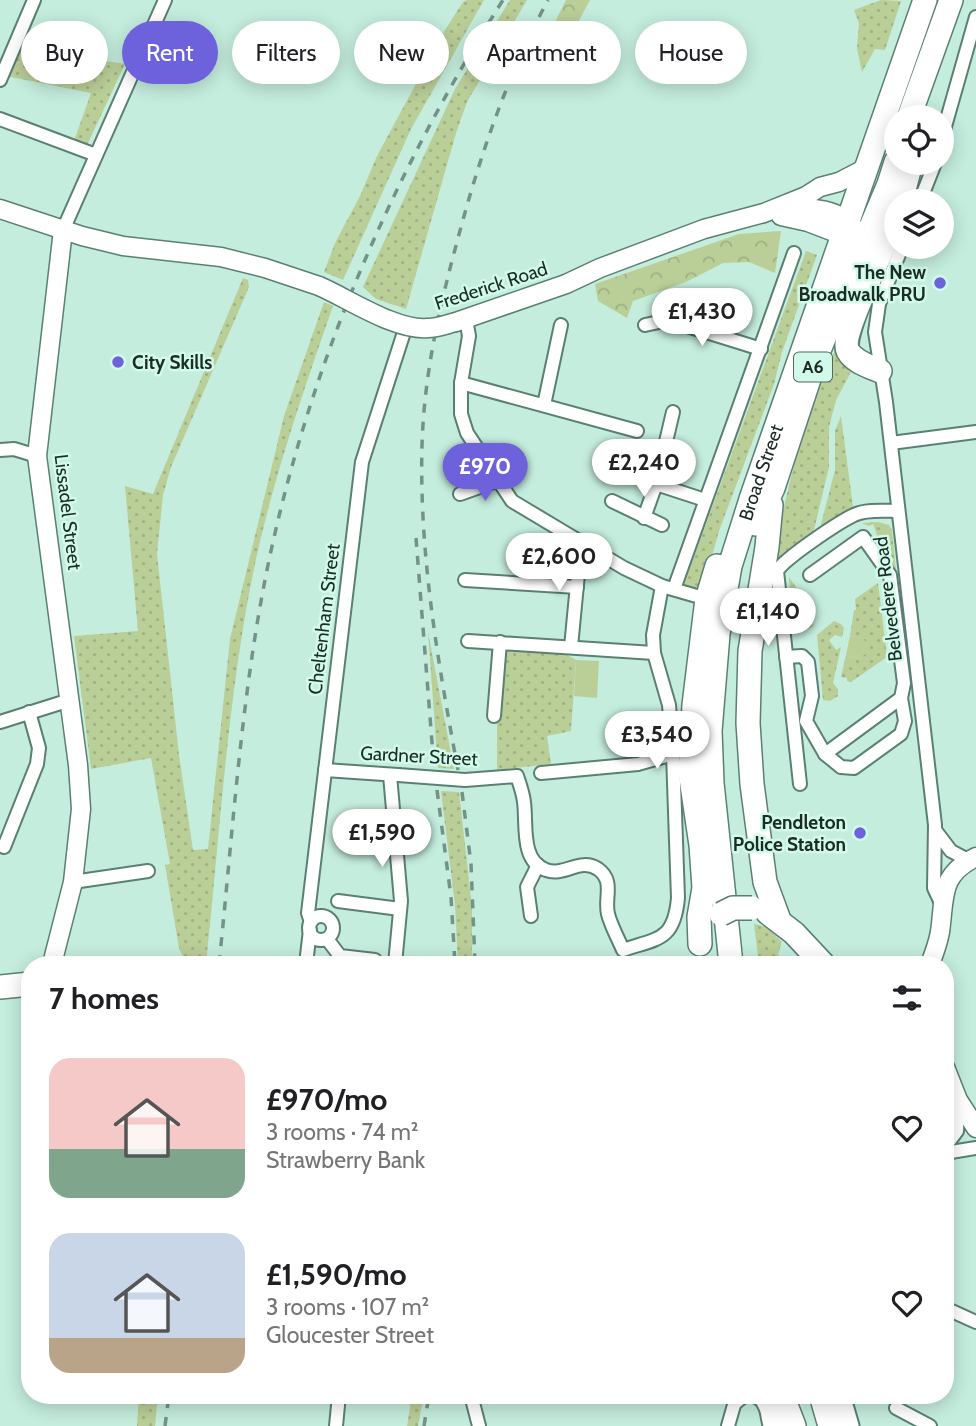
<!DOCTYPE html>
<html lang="en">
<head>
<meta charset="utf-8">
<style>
  body { margin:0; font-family:Cabin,sans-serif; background:#f6f6f6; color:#202124; height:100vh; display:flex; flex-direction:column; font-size:26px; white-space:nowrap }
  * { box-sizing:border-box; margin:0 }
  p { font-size:23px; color:#757577 }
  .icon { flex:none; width:38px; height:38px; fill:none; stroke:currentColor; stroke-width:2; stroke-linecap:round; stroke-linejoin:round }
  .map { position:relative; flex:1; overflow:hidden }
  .details { position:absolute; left:21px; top:956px; width:933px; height:448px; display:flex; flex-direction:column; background:#fff; border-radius:28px; box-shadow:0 4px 18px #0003 }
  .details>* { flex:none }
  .top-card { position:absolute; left:21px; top:21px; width:934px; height:63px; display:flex; gap:14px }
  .fabs { position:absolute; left:884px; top:105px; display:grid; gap:14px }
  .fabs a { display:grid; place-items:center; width:70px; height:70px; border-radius:50%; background:#fff; box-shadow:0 4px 18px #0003; font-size:35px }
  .price { position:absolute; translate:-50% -60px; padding:0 16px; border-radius:24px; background:#fff; color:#222; font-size:23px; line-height:46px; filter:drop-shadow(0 2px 4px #0008) }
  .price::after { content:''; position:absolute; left:50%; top:42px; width:21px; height:16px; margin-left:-10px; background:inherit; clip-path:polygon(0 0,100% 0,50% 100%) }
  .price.current { background:#6d62dc; color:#fff }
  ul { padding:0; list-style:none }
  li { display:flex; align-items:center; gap:21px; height:175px; padding:0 28px }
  li span { display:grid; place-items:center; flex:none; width:196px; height:140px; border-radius:21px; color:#555 }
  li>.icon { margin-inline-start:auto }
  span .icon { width:84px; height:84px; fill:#fffc; stroke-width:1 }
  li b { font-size:30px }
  h2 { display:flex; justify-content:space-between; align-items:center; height:84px; padding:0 28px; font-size:30px }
  .tag { padding:0 24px; border-radius:32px; background:#fff; box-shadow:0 4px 18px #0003; font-size:24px; line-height:63px }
  .tag.current { background:#6d62dc; color:#fff }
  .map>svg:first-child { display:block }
  .green { fill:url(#green-dots) }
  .forest { fill:url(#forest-crowns) }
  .pitch { fill:#bace98 }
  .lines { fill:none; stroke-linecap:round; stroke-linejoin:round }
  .street-casing { stroke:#5a8072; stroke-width:16 }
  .secondary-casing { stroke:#5a8072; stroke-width:21 }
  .primary-casing { stroke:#5a8072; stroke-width:23 }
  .highway-casing { stroke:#5a8072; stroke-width:26 }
  .street { stroke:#fff; stroke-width:12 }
  .secondary { stroke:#fff; stroke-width:18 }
  .primary { stroke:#fff; stroke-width:19 }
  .highway { stroke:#fff; stroke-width:23 }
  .rail { stroke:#759287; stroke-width:3.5; stroke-dasharray:9 9; stroke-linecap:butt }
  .street-bridge-casing { stroke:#5a8072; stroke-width:16; stroke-linecap:butt }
  .secondary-bridge-casing { stroke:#5a8072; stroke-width:21; stroke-linecap:butt }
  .highway-bridge-casing { stroke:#5a8072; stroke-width:26; stroke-linecap:butt }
  .street-bridge { stroke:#fff; stroke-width:12 }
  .secondary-bridge { stroke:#fff; stroke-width:18 }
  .highway-bridge { stroke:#fff; stroke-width:23 }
  .poi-dot { fill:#6d62dc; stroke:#d1faea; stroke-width:2.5 }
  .labels { text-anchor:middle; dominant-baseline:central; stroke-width:5; stroke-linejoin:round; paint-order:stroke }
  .shield { fill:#d1faea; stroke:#526960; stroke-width:2 }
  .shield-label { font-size:18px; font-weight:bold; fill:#1b2b25 }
  .poi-label { font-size:19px; font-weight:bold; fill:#1b2b25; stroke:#d1faea; text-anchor:end }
  .street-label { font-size:19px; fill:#1b2b25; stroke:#d1faea }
</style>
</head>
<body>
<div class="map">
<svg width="976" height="1426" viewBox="0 0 976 1426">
  <defs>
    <pattern id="green-dots" width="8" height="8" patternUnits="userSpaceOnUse" patternTransform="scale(1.75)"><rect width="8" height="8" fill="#bace98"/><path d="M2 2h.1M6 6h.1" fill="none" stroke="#9fb183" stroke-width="1.8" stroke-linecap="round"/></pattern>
    <pattern id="forest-crowns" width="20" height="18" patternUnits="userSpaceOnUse" patternTransform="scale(1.75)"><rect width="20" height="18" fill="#bace98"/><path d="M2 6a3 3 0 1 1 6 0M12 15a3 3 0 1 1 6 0" fill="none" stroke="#9fb183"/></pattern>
  </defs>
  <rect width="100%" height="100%" fill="#c4eddd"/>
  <g class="green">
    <polygon points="467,0 484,0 411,129 343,280 324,272 335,243 360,196 377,156 430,58 436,44 463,2"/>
    <polygon points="510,0 527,0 467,102 456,133 406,309 376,299 363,287 455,89"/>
    <polygon points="881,0 901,1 885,50 875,49 862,72 857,49 859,23 854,10"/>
    <polygon points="20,44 47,52 125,64 87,145 74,141 91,93 6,76"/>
    <polygon points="806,251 817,255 782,352 774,384 719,531 705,581 696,588 683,587"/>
    <path d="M243,278L248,280L249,287L171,467L163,495L157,554L179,755L193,850L208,849L230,639L284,416L324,302L333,306C304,389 275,473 256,559C228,690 220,831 206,964H186L179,948L165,865L170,864L151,758L91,769L74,636L138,631L125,486L153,494Z"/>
    <polygon points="839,340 846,359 843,364 851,372 836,400 829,427 829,467 812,538 772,567 774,548 802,432"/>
    <polygon points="841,416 853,507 819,532 835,470 835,431"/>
    <polygon points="878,522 889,525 892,530 896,570 892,571 888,565 894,560 883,543 876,547 871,540 877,535 873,524 869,526 862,523"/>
    <polygon points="789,577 802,596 796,601 814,626 805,630 798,629 792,623"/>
    <polygon points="878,583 887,657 851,682 847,681 847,678 841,677 846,655 858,658 863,638 850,636 854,610 856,610 855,599"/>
    <polygon points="834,621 841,624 844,628 842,637 835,635 829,640 836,650 841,647 833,683 838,689 838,696 830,701 823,700 817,635"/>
    <polygon points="428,632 454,769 438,768"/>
    <polygon points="504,649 561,651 576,660 571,731 547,736 551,764 497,770 497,716"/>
    <polygon points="441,791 459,792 472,907 472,964 458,964 455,905"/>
    <polygon points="754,924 767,927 782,942 778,954 785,964 759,964"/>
    <polygon points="139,1395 158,1395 155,1426 137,1426"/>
    <polygon points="412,1395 424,1395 418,1426 407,1426"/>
  </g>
  <g class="forest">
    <polygon points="566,0 590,0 553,69 536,78 530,72"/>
    <polygon points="781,231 775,273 749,262 723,263 686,282 633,301 627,318 598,301 595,284 739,234"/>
  </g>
  <g class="pitch">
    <polygon points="850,636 863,638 868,645 866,654 858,658 846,655"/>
    <polygon points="576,660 599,661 597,698 574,696"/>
  </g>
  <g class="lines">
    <defs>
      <g id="street">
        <polyline points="0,80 34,0"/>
        <polyline points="0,119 96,155"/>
        <polyline points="942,137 976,17"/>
        <polyline points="920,201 935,163"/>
        <polyline points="63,230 165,0"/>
        <polyline points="902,247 879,304 875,332 886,402 935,825 934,888 942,905"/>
        <polyline points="466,319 469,336 461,383 461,414 467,433 512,501 624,568 662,586 707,599"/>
        <polyline points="645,325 668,320 761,349"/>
        <polyline points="461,383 637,431"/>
        <polyline points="544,405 561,325"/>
        <polyline points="891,443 976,432"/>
        <polyline points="0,450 14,449 37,456"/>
        <polyline points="656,484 673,412"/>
        <polyline points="460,494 499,480"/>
        <polyline points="612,501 662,525"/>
        <polyline points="644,518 656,484 705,500"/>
        <polyline points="465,580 577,587"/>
        <polyline points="674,589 794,253"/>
        <polyline points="468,641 654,653"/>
        <polyline points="571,647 581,543"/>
        <polyline points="786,657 802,656 808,662 812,696 806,721 825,754 901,698 904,683 890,575 863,537 810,575"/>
        <polyline points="494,716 500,642"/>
        <polyline points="0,722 70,700"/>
        <polyline points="825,754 841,767 854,768 901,734 905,721 901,698"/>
        <polyline points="325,770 398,775"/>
        <polyline points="541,773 638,764 673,754"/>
        <polyline points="390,775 401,901 395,964"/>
        <path d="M465,780L517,776C520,785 523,793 524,802C527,824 520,861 546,870C564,877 580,857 598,869C615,881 604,898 608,914C611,926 618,938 623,950C658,938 674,941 678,898L673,754L669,705L654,653L653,635L662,586"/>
        <path d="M800,784L777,571C785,558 839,522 854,515C866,509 885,511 898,511"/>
        <polyline points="935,830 951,851 968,860"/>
        <polyline points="4,847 37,764 39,748 29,712"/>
        <polyline points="73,882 148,871"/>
        <polyline points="338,901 400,909"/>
        <polyline points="531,916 527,887 538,865"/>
        <circle cx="321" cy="928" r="12"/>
        <polyline points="311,922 308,913 362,462 406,326"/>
        <polyline points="327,939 340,956 375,960"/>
        <polyline points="306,964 310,930"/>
        <polyline points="945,1147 957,1131 958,1103"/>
        <polyline points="945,1153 976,1148"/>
        <polyline points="945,1308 976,1322"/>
        <polyline points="471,1395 479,1426"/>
        <polyline points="734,1404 745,1395 754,1395 762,1401 767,1411"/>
        <polyline points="896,1408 930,1426"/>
        <polyline points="336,1426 339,1395"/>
        <polyline points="728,1426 736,1398"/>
      </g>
      <g id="secondary">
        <polyline points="0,209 82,236 123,246 221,257 265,268 319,286"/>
        <path d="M788,210C813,207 838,208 855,229"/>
        <polyline points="781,216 808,222 842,235 855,233"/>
        <polyline points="456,322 566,284 600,268 704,229 764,213 806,196 820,187 839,182 866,168"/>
        <polyline points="52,964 73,882 81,809 78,765 37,456 63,230"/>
        <path d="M930,964C934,954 938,943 940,932C945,897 939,875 976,857"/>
        <polyline points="945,1067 958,1100 976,1128"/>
      </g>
      <g id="primary">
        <polyline points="767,1395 773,1426"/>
        <polyline points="840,1395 849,1426"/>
      </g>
      <g id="highway">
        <polyline points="909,117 951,0"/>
        <polyline points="901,201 911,163"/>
        <path d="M880,371C869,366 854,362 848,351C839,335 888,241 896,218"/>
        <polyline points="771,505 767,547 750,651 748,723 752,784 765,882 779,920"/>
        <polyline points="756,524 773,488 817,355 889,184 896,162"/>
        <polyline points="768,913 794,933 823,964"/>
        <polyline points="700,944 699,917 704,888 701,845 690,771 694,705 707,599 717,566"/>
        <path id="s1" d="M731,964L712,783L710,731L718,634L730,566L752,496L925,0"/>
        <polyline points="0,987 30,984"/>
        <polyline points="782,1395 794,1426"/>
        <polyline points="821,1395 830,1426"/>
      </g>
    </defs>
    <use href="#street" class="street-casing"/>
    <use href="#secondary" class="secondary-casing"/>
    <use href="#primary" class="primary-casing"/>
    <use href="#highway" class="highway-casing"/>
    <use href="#street" class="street"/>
    <use href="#secondary" class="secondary"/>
    <use href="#primary" class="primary"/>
    <use href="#highway" class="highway"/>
    <g class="rail">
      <polyline points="416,538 434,768"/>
      <path d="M458,770C438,663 419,554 422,445C424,376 439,308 457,242C479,158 507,76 548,0"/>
      <polyline points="437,790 451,897 455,964"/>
      <polyline points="462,792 471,864 475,964"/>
      <path d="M219,964C233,831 241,696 268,565C310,363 393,173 503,0"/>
      <polyline points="165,1426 169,1395"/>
      <polyline points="424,1426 429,1395"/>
    </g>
    <defs>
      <polyline id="street-bridge" points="398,775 465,780"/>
      <path id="secondary-bridge" d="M319,286C349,299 396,331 428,328C438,328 447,324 456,322"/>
      <polyline id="highway-bridge" points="721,914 733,908 752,908"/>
    </defs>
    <use href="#street-bridge" class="street-bridge-casing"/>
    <use href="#secondary-bridge" class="secondary-bridge-casing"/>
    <use href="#highway-bridge" class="highway-bridge-casing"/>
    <use href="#street-bridge" class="street-bridge"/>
    <use href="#secondary-bridge" class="secondary-bridge"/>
    <use href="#highway-bridge" class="highway-bridge"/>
  </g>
  <g class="poi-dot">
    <circle cx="940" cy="283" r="7"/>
    <circle cx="118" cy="362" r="7"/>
    <circle cx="860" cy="833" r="7"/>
  </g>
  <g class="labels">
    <rect class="shield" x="794" y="352.5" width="38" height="29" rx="5"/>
    <g class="shield-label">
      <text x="813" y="367">A6</text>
    </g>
    <g class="poi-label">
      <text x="926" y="272">The New<tspan x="926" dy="22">Broadwalk PRU</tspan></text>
      <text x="132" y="362" text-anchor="start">City Skills</text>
      <text x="846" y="822">Pendleton<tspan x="846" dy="22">Police Station</tspan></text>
    </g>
    <g class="street-label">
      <text transform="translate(491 286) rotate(-18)">Frederick Road</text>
      <text stroke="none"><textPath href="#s1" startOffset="499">Broad Street</textPath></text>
      <text transform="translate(68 512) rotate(83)">Lissadel Street</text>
      <text transform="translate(888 599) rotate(-97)">Belvedere Road</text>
      <text transform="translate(324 619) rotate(-83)">Cheltenham Street</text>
      <text transform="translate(419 756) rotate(3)">Gardner Street</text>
    </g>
  </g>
</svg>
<div class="fabs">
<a><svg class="icon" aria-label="locate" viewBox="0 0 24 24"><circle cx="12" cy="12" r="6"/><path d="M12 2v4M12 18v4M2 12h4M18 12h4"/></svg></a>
<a><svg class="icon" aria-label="layers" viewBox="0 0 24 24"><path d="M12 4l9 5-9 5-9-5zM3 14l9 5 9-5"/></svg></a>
</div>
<b class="price" style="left:702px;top:348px">£1,430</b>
<b class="price" style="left:644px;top:499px">£2,240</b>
<b class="price current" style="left:485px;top:503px">£970</b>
<b class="price" style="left:559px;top:593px">£2,600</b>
<b class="price" style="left:768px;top:648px">£1,140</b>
<b class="price" style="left:657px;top:771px">£3,540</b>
<b class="price" style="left:382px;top:869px">£1,590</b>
<div class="top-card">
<a class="tag">Buy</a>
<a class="tag current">Rent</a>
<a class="tag">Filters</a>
<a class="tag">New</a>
<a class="tag">Apartment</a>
<a class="tag">House</a>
</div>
<section class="details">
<h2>7 homes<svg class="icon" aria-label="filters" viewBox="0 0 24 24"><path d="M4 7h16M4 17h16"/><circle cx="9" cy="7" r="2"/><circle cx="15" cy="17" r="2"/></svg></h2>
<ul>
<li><span style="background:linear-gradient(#f6c9c9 65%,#7fa58c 0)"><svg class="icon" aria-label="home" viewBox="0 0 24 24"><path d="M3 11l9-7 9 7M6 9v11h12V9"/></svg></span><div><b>£970/mo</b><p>3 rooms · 74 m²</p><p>Strawberry Bank</p></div><svg class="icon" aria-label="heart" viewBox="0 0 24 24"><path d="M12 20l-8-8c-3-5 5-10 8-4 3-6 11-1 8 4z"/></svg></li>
<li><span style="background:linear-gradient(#c9d6e8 75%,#b9a48a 0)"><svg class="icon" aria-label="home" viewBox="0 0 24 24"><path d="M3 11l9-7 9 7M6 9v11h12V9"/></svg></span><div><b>£1,590/mo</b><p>3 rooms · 107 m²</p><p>Gloucester Street</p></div><svg class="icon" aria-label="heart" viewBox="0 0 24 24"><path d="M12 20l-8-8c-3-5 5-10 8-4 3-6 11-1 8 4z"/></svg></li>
</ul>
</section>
</div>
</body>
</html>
